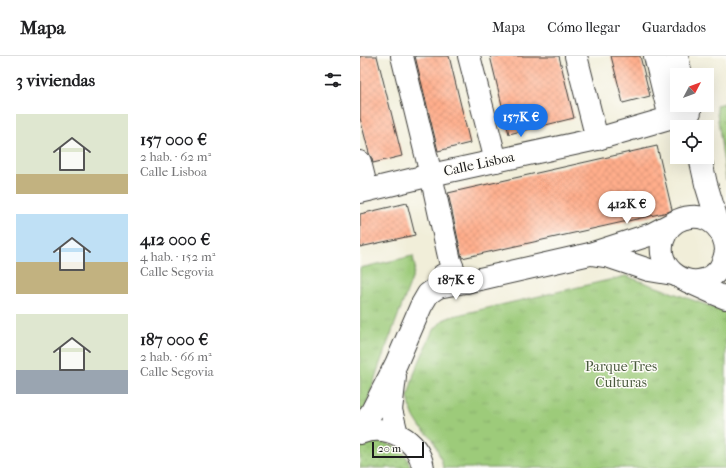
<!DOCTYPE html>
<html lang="es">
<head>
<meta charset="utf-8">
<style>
  body { margin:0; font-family:"IM FELL French Canon",serif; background:#f6f6f6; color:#202124; height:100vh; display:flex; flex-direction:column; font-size:15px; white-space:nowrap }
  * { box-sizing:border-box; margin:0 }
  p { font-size:13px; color:#757577 }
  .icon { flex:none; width:22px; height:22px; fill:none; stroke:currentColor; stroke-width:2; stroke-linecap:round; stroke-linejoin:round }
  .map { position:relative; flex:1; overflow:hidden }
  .sheet { display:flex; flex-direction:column; background:#fff; width:360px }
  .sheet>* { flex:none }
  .needle { width:26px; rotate:49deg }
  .controls { position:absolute; left:310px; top:12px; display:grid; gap:8px }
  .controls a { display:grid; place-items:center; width:44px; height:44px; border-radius:0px; background:#fff; box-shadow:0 4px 16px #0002; font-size:20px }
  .scale { position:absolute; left:12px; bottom:10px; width:52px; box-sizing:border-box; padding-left:4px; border:2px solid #1c1c1c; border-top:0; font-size:11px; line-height:14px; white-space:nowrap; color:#1c1c1c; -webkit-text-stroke:3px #fdfcf7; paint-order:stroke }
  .price { position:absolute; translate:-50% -34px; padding:0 9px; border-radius:14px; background:#fff; color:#222; font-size:13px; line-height:26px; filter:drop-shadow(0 1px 2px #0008) }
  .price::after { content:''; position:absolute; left:50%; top:24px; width:12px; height:9px; margin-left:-6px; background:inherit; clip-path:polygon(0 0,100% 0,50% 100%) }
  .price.selected { background:#1a73e8; color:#fff }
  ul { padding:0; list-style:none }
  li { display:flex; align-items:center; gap:12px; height:100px; padding:0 16px }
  li span { display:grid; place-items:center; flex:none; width:112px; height:80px; border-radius:0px; color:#555 }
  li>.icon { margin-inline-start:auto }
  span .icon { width:48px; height:48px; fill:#fffc; stroke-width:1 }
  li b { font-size:17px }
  h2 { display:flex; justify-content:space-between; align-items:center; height:48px; padding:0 16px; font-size:17px }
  header { display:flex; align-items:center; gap:24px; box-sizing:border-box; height:56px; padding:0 20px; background:#fff; border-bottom:1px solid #e0e0e0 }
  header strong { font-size:19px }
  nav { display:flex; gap:22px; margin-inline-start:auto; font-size:14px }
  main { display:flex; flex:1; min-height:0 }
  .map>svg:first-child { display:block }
  .park { fill:url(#park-tufts); stroke:#5c744b }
  .garden { fill:url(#garden-dots); stroke:#5c744b }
  .building { fill:url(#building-cross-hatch) }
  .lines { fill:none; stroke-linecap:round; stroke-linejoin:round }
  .minor-casing { stroke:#3c3c38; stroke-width:24 }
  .minor { stroke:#fff; stroke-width:22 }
  .labels { text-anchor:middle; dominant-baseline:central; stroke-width:3; stroke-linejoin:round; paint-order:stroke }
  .street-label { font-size:14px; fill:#1c1c1c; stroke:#fdfcf7 }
  .park-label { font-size:14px; fill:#49593d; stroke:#fdfcf7 }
</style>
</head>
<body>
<header>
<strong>Mapa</strong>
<nav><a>Mapa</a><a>Cómo llegar</a><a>Guardados</a></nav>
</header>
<main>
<section class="sheet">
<h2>3 viviendas<svg class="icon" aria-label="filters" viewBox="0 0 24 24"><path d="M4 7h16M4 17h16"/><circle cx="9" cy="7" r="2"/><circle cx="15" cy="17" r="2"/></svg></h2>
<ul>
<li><span style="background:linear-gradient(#dfe7d0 75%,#c2b280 0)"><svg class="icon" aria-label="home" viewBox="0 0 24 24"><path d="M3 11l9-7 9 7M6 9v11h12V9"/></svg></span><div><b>157 000 €</b><p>2 hab. · 62 m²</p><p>Calle Lisboa</p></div></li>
<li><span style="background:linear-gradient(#bfe0f5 60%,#c2b280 0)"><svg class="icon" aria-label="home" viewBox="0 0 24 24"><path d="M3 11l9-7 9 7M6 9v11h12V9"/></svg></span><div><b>412 000 €</b><p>4 hab. · 152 m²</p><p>Calle Segovia</p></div></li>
<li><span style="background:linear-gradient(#dfe7d0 70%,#9aa5b1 0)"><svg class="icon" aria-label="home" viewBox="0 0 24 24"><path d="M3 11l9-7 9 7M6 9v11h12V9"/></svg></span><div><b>187 000 €</b><p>2 hab. · 66 m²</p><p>Calle Segovia</p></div></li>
</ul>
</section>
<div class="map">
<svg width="366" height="412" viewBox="0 0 366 412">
  <defs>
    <pattern id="park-tufts" width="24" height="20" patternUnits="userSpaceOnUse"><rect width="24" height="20" fill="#9dcb7a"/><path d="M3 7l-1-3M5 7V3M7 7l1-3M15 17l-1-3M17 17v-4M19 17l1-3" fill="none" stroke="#87ae69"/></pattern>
    <pattern id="garden-dots" width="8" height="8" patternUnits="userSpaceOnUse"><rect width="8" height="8" fill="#9dcb7a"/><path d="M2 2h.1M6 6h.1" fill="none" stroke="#87ae69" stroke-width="1.8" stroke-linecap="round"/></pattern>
    <pattern id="building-cross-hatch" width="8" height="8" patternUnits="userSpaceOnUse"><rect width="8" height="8" fill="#ffad8b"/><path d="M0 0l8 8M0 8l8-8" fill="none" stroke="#da9477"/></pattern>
  </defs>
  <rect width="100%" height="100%" fill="#fdfcf7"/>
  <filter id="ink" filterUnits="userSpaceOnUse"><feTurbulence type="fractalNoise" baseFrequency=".025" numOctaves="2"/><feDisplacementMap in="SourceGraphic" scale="8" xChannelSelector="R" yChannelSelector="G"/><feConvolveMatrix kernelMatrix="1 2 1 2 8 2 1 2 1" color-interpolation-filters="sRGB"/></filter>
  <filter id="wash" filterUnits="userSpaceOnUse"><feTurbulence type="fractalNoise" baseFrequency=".012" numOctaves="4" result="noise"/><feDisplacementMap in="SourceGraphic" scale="16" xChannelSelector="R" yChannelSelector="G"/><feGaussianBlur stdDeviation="0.9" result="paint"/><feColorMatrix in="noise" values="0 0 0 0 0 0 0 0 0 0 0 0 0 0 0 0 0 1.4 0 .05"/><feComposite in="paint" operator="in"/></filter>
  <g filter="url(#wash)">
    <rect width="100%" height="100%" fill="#f1eed9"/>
    <g class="park">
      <polygon points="366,47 366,124 356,49"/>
      <polygon points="53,200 55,211 53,220 19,310 6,350 0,357 0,212"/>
      <polygon points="266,220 366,256 366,412 83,412 82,406 73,383 61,372 54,361 50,350 48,340 54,318 72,276 83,264 93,260"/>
    </g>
    <path class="garden" d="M18,386C34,388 48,395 50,412H0V392L8,388Z"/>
    <g id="blocks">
      <g class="building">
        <polygon points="0,0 17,0 42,100 13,107 12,103 9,97 0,62"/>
        <polygon points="55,0 89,0 110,87 78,95"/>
        <polygon points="130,0 199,0 214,62 149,78"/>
        <polygon points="251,0 280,0 290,40 263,47"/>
        <polygon points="297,90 312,154 308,156 102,202 88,137"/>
        <polygon points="47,147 55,179 0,191 0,158"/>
      </g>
    </g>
  </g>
  <g filter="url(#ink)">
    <use href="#blocks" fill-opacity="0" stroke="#3c3c38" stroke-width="1"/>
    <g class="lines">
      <defs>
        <g id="minor">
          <polyline points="42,0 71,119 90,205 95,217 107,226"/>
          <polyline points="109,0 136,105"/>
          <polyline points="216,0 237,83"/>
          <polyline points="295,0 310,62"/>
          <polyline points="317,0 321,19"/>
          <polyline points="340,101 346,128 360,174"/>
          <polyline points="0,106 7,134"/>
          <polyline points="0,136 71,119 237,83 330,56"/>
          <path d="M366,194C365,175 351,159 331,161C320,162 311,167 306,177C287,212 336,244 360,212C363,207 365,201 366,195"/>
          <polyline points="231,198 250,201 289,214 313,218"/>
          <polyline points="327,225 356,238 366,242"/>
          <polyline points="78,231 120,223 230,198 292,178 315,166"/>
          <polyline points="35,321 31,354 37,378"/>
          <polyline points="0,376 12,355 36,308 61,250 68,238 78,231 83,219"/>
          <path d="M0,377C27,367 59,383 63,412"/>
        </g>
      </defs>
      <use href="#minor" class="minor-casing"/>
      <use href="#minor" class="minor"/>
    </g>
  </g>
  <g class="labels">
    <g class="street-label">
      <text transform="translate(119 108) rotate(-12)">Calle Lisboa</text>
    </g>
    <g class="park-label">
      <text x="261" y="310">Parque Tres<tspan x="261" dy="16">Culturas</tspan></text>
    </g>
  </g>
</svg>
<div class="controls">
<a><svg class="needle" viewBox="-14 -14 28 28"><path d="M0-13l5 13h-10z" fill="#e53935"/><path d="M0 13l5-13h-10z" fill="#757577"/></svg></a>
<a><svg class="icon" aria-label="locate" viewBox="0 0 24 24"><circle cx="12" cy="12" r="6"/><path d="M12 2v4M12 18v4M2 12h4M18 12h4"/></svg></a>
</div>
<div class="scale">20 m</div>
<b class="price selected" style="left:161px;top:82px">157K €</b>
<b class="price" style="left:267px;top:169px">412K €</b>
<b class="price" style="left:96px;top:245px">187K €</b>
</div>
</main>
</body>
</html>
